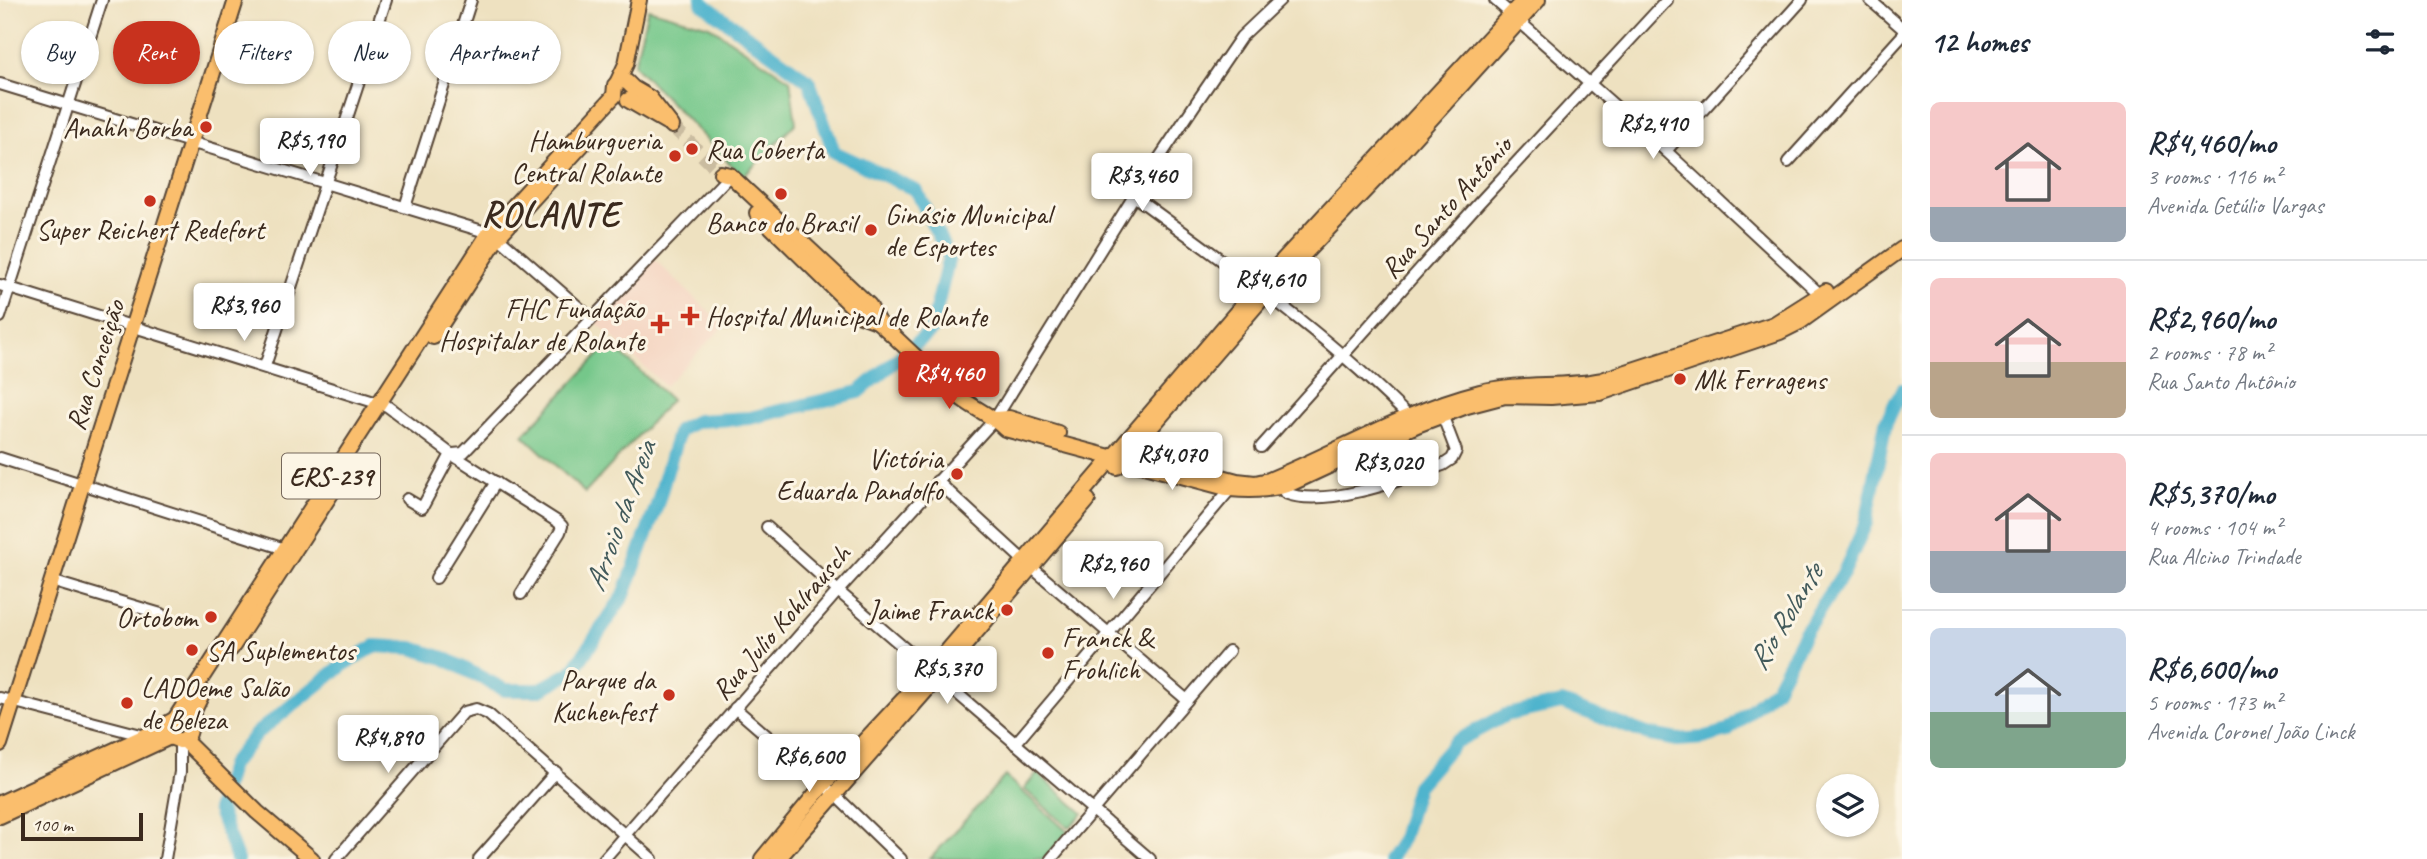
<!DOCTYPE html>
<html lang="en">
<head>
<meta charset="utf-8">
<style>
  body { margin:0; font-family:Caveat,sans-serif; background:#f2f2f3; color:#1f2937; height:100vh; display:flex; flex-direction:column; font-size:26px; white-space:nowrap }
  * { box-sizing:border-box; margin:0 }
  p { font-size:23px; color:#747a83 }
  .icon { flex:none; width:38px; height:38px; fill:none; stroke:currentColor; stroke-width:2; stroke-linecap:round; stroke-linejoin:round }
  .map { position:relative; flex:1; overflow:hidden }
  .sheet { display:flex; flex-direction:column; background:#fff; width:525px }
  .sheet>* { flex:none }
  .hud { position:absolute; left:21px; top:21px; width:665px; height:63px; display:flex; gap:14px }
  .tools { position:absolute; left:1816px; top:774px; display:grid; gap:14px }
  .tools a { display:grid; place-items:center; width:63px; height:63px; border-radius:50%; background:#fff; box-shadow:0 2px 5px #0004; font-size:35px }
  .scale { position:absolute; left:21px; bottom:18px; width:122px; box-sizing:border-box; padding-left:7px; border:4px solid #3b2a1e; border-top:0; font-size:19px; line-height:24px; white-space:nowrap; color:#3b2a1e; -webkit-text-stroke:5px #fcf5e5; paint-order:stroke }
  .price { position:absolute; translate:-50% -60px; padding:0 16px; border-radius:7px; background:#fff; color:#222; font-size:23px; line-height:46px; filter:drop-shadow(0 2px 4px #0008) }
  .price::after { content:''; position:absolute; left:50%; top:42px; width:21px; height:16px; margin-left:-10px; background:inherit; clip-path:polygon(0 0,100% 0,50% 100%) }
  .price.active { background:#c8321e; color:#fff }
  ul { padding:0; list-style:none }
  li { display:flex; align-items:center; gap:21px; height:175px; padding:0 28px }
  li+li { border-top:2px solid #e0e1e3 }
  li span { display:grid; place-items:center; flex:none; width:196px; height:140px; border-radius:10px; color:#555 }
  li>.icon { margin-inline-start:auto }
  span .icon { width:84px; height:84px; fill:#fffc; stroke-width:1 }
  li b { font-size:30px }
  h2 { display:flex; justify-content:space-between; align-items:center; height:84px; padding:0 28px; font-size:30px }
  .pill { padding:0 24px; border-radius:32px; background:#fff; box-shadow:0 2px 5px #0004; font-size:24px; line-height:63px }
  .pill.active { background:#c8321e; color:#fff }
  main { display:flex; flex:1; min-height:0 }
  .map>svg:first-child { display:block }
  .built { fill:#f4d3c0 }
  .green { fill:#75c78a; stroke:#587854; stroke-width:2 }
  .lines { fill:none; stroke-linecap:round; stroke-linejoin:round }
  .river { stroke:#4fb4cd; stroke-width:14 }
  .major-tunnel { stroke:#cabca0; stroke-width:14; stroke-dasharray:14 7; stroke-linecap:butt }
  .minor-casing { stroke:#564536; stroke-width:14 }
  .major-casing { stroke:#564536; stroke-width:18 }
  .minor { stroke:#fff; stroke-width:10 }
  .major { stroke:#fabe6d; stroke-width:14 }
  .poi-dot { fill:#c8321e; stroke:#fcf5e5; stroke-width:2.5 }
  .labels { text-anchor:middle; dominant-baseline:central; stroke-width:6; stroke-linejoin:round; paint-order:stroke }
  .shield { fill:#fcf5e5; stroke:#75675a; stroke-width:2 }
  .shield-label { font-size:26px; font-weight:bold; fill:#3b2a1e }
  .poi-label { font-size:28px; fill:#3b2a1e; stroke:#fcf5e5; text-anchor:end }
  .street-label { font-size:28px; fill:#3b2a1e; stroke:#fcf5e5 }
  .water-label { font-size:30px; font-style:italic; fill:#425a5b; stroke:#fcf5e5 }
  .district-label { font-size:35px; font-weight:bold; letter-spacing:2px; fill:#3b2a1e; stroke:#fcf5e5 }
</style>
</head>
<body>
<main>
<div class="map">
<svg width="1902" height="859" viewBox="0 0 1902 859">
  <rect width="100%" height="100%" fill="#fcf5e5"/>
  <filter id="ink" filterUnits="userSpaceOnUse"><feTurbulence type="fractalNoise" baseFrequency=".0143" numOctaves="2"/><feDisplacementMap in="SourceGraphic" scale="14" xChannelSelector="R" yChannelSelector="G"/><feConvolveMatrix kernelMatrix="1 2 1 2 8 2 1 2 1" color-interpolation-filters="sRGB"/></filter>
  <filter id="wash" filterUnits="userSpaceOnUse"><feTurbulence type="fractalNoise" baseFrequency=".00686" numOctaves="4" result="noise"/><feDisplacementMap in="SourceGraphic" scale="28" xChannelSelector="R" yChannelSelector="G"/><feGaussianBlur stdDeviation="1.57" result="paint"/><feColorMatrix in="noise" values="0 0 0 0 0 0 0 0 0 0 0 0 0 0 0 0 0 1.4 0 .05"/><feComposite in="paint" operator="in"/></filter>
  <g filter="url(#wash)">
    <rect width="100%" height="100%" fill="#eee1c0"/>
    <polygon class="built" points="654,259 724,326 665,386 596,322"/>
    <g class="green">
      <polygon points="648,9 709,26 790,80 796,123 743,177 634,65"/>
      <polygon points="610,343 671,400 585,493 523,435"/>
      <polygon points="1037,773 1083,813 1069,828 1024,789"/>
      <polygon points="1005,776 1068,832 1044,859 930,859"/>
    </g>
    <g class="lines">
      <g class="river">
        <polyline points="237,859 218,808 231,765 257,733 343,665 375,646 412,648 444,658 505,690 539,690 572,672 624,595 657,505 679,430 697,421 750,418 859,392 931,331 949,257 916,190 834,152 809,81 702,3 702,0"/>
        <polyline points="1389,859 1402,839 1417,786 1455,742 1506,715 1562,703 1650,735 1678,740 1703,738 1727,731 1776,688 1804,634 1844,572 1866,523 1886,422 1902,390"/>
      </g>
    </g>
  </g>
  <g filter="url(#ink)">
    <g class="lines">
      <polyline class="major-tunnel" points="672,126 719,171"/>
      <defs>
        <g id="minor">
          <polyline points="1495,0 1666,151 1825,299"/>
          <polyline points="1870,0 1902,28"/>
          <polyline points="0,84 489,233 498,237 591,318"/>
          <polyline points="1666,151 1802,0"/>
          <polyline points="1788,162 1902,36"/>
          <path d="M1134,196C1229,266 1329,335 1412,420"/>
          <polyline points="405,207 471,0"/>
          <polyline points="0,285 387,406 451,454 558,522 562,526 560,532 521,594"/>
          <polyline points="0,317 102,0"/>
          <polyline points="265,366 386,0"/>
          <polyline points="1261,447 1478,204 1667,0"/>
          <polyline points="453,454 463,453 468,448 730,175"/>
          <polyline points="0,458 291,551"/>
          <polyline points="937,481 1023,560 1187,700"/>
          <path d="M1280,483L1285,493C1325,509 1404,479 1443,465L1452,459L1456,451L1443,417"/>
          <polyline points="407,499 422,508 451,454"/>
          <polyline points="767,527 838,591 1150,859"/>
          <polyline points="436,578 496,482"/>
          <polyline points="51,581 161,614"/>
          <polyline points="0,698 145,736"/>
          <polyline points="735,708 834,794 901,859"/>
          <polyline points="1015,744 1233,486"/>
          <polyline points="165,859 180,772 180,741"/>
          <polyline points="336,859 464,712 476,709 488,714 652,859"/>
          <polyline points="479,859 556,772"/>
          <polyline points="604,859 838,591 995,419 1134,196 1198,100 1241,37 1280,0"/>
          <polyline points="1051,859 1229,651"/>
        </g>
        <g id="major">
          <polyline points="617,83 626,64 639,0"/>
          <polyline points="614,96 615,85 620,81 627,82 633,88 650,98 672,126"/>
          <polyline points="628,100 666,122"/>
          <path d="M721,173L730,175L869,305L877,321C905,345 929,372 957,395C972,408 991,414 1005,429L1230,489C1251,491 1270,491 1290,484L1417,425L1467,406L1505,396L1551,397L1600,393L1780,332L1800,322L1902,249"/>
          <polyline points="757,213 861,315 877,321"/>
          <polyline points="433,337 498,237 583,144"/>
          <polyline points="995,419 1009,418 1058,433"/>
          <path d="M1125,451L1237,481L1255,483L1269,480C1340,451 1405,411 1480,392C1520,382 1561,388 1602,380L1774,324L1826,291"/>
          <polyline points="1117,467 1266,294 1393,161 1538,0"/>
          <polyline points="231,649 336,486"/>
          <path d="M170,737L180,741C189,738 192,731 188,723L201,696"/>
          <polyline points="184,740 257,812 312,859"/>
          <polyline points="0,744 236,0"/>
          <polyline points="0,803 145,736 175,719 489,233 614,96"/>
          <polyline points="0,816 170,737"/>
          <polyline points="762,859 823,785 931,670 1258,287 1524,0"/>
          <polyline points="778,859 938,677 1088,500"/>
        </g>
      </defs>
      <use href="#minor" class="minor-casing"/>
      <use href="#major" class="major-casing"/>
      <use href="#minor" class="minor"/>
      <use href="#major" class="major"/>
    </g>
  </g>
  <g class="poi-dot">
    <circle cx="206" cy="127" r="7"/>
    <circle cx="692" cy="149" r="7"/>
    <circle cx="675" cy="156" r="7"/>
    <circle cx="781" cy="194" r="7"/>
    <circle cx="150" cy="201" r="7"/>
    <circle cx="871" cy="230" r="7"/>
    <path d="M686.5 305.5h7v7h7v7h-7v7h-7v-7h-7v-7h7z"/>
    <path d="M656.5 313.5h7v7h7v7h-7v7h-7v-7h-7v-7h7z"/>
    <circle cx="1680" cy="379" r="7"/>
    <circle cx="957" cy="474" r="7"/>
    <circle cx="1007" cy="610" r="7"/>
    <circle cx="211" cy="617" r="7"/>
    <circle cx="192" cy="650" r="7"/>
    <circle cx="1048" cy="653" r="7"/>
    <circle cx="669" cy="695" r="7"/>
    <circle cx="127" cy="703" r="7"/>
  </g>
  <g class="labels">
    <rect class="shield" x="282" y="453.5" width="98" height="45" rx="5"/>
    <g class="shield-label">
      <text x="331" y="476">ERS-239</text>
    </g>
    <g class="poi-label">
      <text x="192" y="127">Anahh Borba</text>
      <text x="661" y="140">Hamburgueria<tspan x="661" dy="32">Central Rolante</tspan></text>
      <text x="706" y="149" text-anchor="start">Rua Coberta</text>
      <text x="885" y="214" text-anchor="start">Ginásio Municipal<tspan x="885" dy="32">de Esportes</tspan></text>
      <text x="781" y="222" text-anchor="middle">Banco do Brasil</text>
      <text x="150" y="229" text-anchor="middle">Super Reichert Redefort</text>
      <text x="644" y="308">FHC Fundação<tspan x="644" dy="32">Hospitalar de Rolante</tspan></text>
      <text x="706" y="316" text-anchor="start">Hospital Municipal de Rolante</text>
      <text x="1694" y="379" text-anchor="start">Mk Ferragens</text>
      <text x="943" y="458">Victória<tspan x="943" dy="32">Eduarda Pandolfo</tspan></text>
      <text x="993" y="610">Jaime Franck</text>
      <text x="197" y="617">Ortobom</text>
      <text x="1062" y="637" text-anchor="start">Franck &amp;<tspan x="1062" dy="32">Frohlich</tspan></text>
      <text x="206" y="650" text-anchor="start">SA Suplementos</text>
      <text x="655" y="679">Parque da<tspan x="655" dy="32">Kuchenfest</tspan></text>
      <text x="141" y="687" text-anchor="start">LADOeme Salão<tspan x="141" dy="32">de Beleza</tspan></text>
    </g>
    <g class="street-label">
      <text transform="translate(1446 207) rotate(-48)">Rua Santo Antônio</text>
      <text transform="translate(95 365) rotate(-72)">Rua Conceição</text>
      <text transform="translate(781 622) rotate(-49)">Rua Julio Kohlrausch</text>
    </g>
    <g class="water-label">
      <text transform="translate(620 516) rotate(-70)">Arroio da Areia</text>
      <text transform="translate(1785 617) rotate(-59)">Rio Rolante</text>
    </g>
    <g class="district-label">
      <text x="551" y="214">ROLANTE</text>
    </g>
  </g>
</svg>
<div class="tools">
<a><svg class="icon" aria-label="layers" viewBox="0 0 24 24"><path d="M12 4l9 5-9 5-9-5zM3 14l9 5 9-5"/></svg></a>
</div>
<div class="scale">100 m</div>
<b class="price" style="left:1653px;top:161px">R$2,410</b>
<b class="price" style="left:310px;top:178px">R$5,190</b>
<b class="price" style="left:1142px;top:213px">R$3,460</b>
<b class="price" style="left:1270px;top:317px">R$4,610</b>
<b class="price" style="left:244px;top:343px">R$3,960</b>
<b class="price active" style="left:949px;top:411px">R$4,460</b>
<b class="price" style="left:1172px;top:492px">R$4,070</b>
<b class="price" style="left:1388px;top:500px">R$3,020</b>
<b class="price" style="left:1113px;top:601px">R$2,960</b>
<b class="price" style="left:947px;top:706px">R$5,370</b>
<b class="price" style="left:388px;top:775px">R$4,890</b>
<b class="price" style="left:809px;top:794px">R$6,600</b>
<div class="hud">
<a class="pill">Buy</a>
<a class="pill active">Rent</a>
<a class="pill">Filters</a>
<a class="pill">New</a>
<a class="pill">Apartment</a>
</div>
</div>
<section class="sheet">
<h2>12 homes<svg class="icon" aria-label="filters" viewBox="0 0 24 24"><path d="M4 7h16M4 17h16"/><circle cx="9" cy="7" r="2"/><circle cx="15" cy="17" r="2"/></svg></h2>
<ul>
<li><span style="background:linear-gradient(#f6c9c9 75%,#9aa5b1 0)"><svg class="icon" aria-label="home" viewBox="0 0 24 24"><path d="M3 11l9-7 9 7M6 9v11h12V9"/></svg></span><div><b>R$4,460/mo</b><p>3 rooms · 116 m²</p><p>Avenida Getúlio Vargas</p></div></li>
<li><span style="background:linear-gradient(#f6c9c9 60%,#b9a48a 0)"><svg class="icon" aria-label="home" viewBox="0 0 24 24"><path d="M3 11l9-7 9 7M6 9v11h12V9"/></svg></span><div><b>R$2,960/mo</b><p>2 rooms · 78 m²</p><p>Rua Santo Antônio</p></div></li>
<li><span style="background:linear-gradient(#f6c9c9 70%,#9aa5b1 0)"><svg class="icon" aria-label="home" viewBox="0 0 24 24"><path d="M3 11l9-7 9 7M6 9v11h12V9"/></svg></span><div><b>R$5,370/mo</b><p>4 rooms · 104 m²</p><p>Rua Alcino Trindade</p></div></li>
<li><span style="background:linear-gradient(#c9d6e8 60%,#7fa58c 0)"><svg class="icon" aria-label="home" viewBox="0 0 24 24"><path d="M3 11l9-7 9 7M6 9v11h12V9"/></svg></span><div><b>R$6,600/mo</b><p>5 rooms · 173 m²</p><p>Avenida Coronel João Linck</p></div></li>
</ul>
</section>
</main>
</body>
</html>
